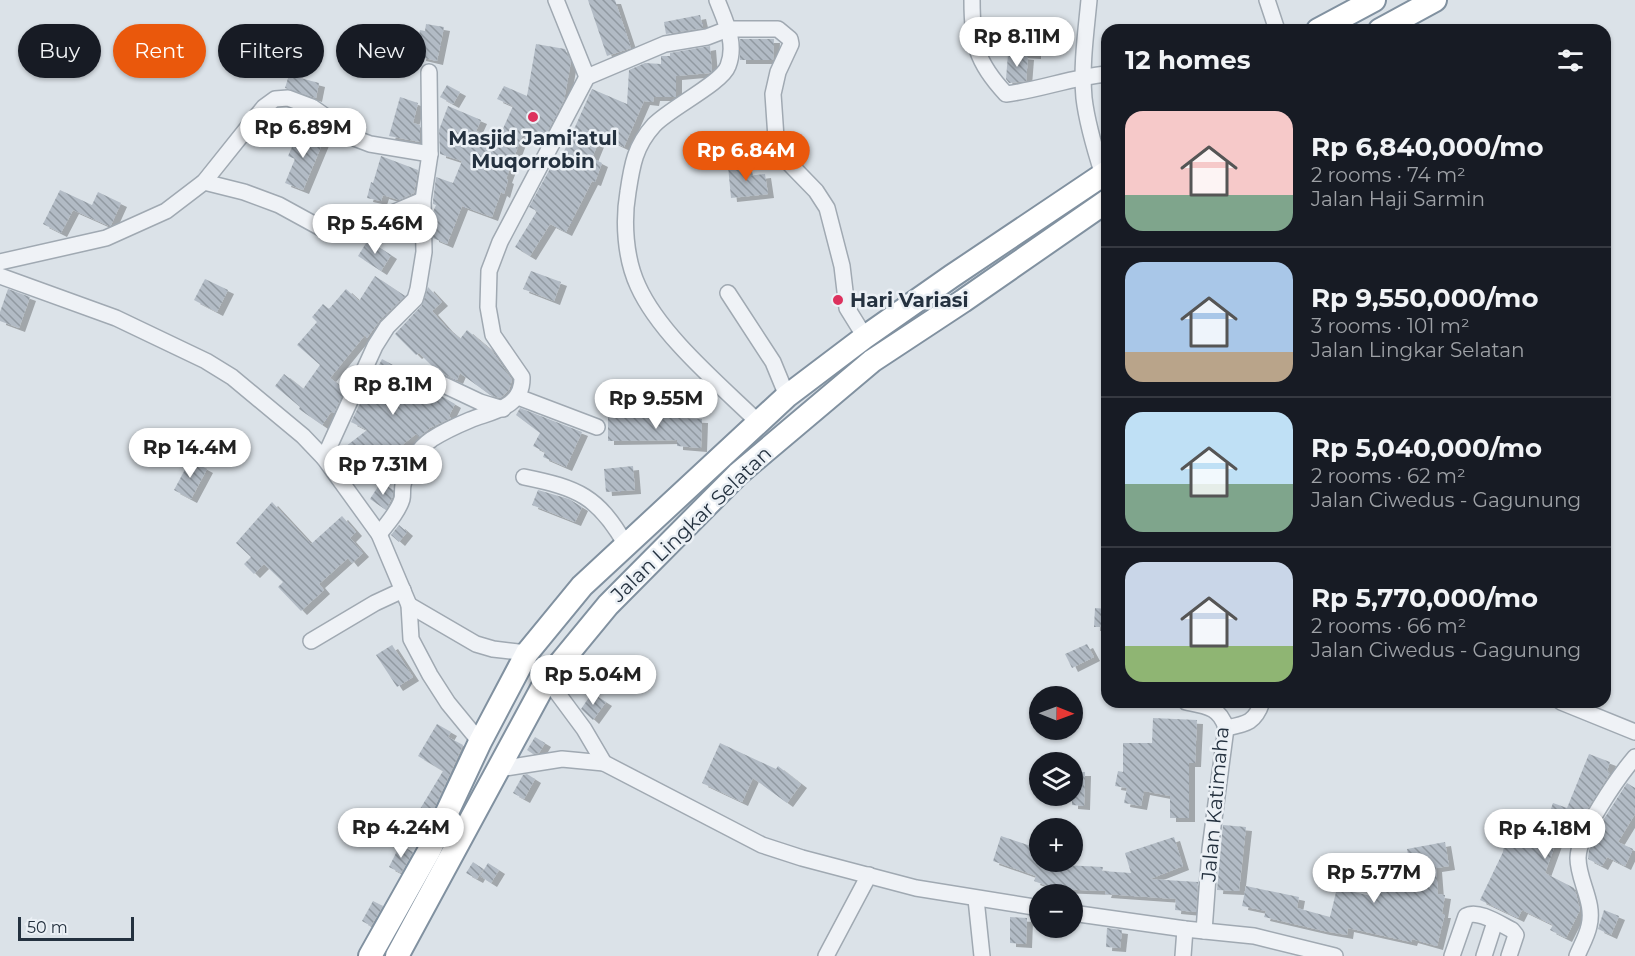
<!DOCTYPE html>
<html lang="en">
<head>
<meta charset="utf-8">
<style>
  body { margin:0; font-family:Montserrat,sans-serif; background:#242831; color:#f1f3f6; height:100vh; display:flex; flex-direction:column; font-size:22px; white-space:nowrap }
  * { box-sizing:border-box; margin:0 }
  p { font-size:20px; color:#9ea1a6 }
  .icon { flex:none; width:33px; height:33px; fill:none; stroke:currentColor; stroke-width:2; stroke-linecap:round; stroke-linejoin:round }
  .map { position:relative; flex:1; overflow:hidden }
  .side { position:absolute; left:1101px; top:24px; width:510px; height:684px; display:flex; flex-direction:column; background:#171b24; border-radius:18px; box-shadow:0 2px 4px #0004 }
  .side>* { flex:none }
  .hud { position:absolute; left:18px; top:24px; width:570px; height:54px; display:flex; gap:12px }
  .needle { width:39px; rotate:91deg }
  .tools { position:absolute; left:1029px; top:686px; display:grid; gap:12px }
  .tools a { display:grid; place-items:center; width:54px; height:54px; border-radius:50%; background:#171b24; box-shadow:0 2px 4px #0004; font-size:30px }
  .scale { position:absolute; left:18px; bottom:15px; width:116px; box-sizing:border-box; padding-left:6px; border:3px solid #24313f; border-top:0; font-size:16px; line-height:21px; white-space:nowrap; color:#24313f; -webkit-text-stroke:4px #ebf0f5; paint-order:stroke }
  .price { position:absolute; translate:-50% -51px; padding:0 14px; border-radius:21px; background:#fff; color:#222; font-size:20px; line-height:39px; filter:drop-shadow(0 2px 3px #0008) }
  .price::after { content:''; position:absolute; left:50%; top:36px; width:18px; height:14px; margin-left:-9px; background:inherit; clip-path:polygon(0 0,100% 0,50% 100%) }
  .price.current { background:#ea580c; color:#fff }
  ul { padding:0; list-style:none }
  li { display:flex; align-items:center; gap:18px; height:150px; padding:0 24px }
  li+li { border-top:2px solid #363941 }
  li span { display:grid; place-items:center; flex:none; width:168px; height:120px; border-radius:18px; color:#555 }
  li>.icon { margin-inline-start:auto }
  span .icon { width:72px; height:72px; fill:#fffc; stroke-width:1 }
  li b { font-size:26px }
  h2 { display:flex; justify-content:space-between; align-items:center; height:72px; padding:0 24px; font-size:26px }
  .chip { padding:0 21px; border-radius:27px; background:#171b24; box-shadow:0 2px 4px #0004; font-size:21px; line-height:54px }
  .chip.current { background:#ea580c; color:#fff }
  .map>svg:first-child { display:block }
  .building { fill:url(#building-back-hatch); filter:url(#shadow) }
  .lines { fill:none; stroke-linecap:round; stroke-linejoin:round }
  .minor-casing { stroke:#a0a9b2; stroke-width:18 }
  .highway-casing { stroke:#8191a0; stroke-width:26 }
  .minor { stroke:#eff2f6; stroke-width:15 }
  .highway { stroke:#fff; stroke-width:22 }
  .poi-dot { fill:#dd315d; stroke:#ebf0f5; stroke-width:2 }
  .labels { text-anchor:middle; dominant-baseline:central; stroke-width:5; stroke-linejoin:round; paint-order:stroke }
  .poi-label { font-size:20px; font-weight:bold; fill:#24313f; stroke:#ebf0f5 }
  .street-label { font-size:20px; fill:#24313f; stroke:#ebf0f5 }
</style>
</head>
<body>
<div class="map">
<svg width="1635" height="956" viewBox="0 0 1635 956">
  <defs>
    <pattern id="building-back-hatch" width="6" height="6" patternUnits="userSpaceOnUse" patternTransform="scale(1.5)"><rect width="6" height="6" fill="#b2bbc5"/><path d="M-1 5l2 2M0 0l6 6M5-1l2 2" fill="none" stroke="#9199a1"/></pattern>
    <filter id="shadow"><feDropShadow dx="6" dy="4" stdDeviation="0" flood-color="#0004"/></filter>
  </defs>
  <rect width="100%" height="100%" fill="#dbe2e8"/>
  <g class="building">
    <polygon points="588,0 615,0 631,48 607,56"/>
    <polygon points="700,15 703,28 666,34 664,22"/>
    <polygon points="426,24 444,27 437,61 420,57 422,44 418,43 420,30 425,31"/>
    <polygon points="740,39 774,39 773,60 740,60"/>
    <polygon points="1018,42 1035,42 1035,55 1018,54"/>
    <polygon points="536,44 565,49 571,62 564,100 541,144 522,136 506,179 508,180 504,194 501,192 492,217 462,206 447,244 433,238 433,212 436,205 433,204 433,201 436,177 453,183 462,161 440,154 439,130 448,106 481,120 476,131 498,140 513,106 497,99 504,86 527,96"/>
    <polygon points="710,46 712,71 710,73 676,76 676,97 654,97 653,102 644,101 624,147 601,136 592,158 602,163 595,182 592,181 566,232 550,224 530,256 515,247 537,211 529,207 552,165 557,167 592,89 627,104 629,70 645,63 661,64 661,56 670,56 670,53"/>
    <polygon points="1008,54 1028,56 1026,81 1009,83 1006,79"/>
    <polygon points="289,75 319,83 316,98 285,88"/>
    <polygon points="447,85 460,92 453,104 440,97"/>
    <polygon points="400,97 418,103 413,123 420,125 420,142 389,136"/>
    <polygon points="299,131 323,142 303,190 285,183 295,159 288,156"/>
    <polygon points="381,156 418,170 414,193 399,200 383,195 381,201 367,198 371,182 373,183"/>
    <polygon points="745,163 748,176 765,174 768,194 731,198 728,166"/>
    <polygon points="60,190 92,205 98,192 121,203 111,225 109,226 73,210 61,233 43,224"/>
    <polygon points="368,240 391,255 381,271 358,256"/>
    <polygon points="531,271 561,282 554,301 523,289"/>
    <polygon points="375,276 405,296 380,320 367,338 365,335 330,378 345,389 334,413 331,412 322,425 299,409 300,407 275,386 284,374 303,389 320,365 297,345 317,322 312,317 323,304 329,309 346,289 359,301"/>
    <polygon points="205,279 228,290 217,312 194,300"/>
    <polygon points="428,287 442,302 432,311 447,328 460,339 467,330 492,351 512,380 509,390 505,394 500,398 490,395 460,373 457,380 437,371 419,353 416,355 395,334 422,305"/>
    <polygon points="8,289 30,297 19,328 0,321 0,312"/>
    <polygon points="382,359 402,370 400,372 455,404 449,416 451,418 430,428 419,437 416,434 362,477 341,450 367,430 351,422"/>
    <polygon points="677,380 680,396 651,401 648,385"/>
    <polygon points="520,408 582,432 566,467 543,457 545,452 533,446 540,433 516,415"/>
    <polygon points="608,415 702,419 701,448 677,446 677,440 608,441"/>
    <polygon points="190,460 207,469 191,499 174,490"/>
    <polygon points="633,466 635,490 606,492 604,469"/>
    <polygon points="381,482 393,490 393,496 386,510 370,499"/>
    <polygon points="538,490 569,499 582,507 575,522 532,505"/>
    <polygon points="272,502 311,544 342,516 356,532 350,538 363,553 352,563 348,558 319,584 324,590 301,611 278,587 283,582 264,564 254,574 244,564 251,557 236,543"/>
    <polygon points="399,525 407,532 399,542 391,535"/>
    <polygon points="1095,608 1107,609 1107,627 1094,627"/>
    <polygon points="1087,644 1094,657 1072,668 1065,654"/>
    <polygon points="392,645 413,677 397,687 376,655"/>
    <polygon points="592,693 606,702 593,720 581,709"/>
    <polygon points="1153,718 1197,720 1195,763 1189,763 1189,818 1170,818 1170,796 1144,791 1141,806 1124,803 1127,788 1115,786 1118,771 1123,772 1123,743 1152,743"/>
    <polygon points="437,724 451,732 448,737 463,745 428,822 417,814 443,771 418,756"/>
    <polygon points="535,737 545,743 539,753 533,754 527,750"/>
    <polygon points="720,743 776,769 778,766 801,784 787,803 753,778 742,802 702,783"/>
    <polygon points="1589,754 1610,762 1607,771 1610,773 1583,816 1570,845 1557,840 1545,873 1574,888 1576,894 1580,910 1566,938 1550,930 1553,925 1522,910 1518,918 1480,900 1503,852 1506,832 1538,837 1539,834 1542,835 1553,803 1567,808"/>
    <polygon points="1072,772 1085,772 1084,806 1072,805"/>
    <polygon points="527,774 535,779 524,799 513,793 523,775"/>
    <polygon points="1627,783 1635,788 1635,814 1618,842 1633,849 1625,866 1607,857 1602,866 1588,859 1589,850 1600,825"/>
    <polygon points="1223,825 1246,827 1239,891 1217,890"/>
    <polygon points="1001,836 1040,849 1040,861 1066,861 1064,865 1103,867 1102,871 1131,873 1125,853 1174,837 1183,866 1150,879 1198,882 1196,912 1175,910 1176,899 1105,894 1106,891 1055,889 1034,881 1036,876 993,861"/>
    <polygon points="1445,842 1449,866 1436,868 1438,894 1445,895 1442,914 1445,914 1437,946 1412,939 1411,942 1348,928 1347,935 1324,931 1264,917 1266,911 1242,906 1246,886 1299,897 1297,908 1330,917 1337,888 1375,897 1379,874 1410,880 1410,876 1412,876 1407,849"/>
    <polygon points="400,845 413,852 401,873 389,867"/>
    <polygon points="473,862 483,869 477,879 466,873"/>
    <polygon points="488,863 499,870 491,883 480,876"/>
    <polygon points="373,901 383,906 371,926 362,921"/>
    <polygon points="1604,910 1619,916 1611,935 1598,929"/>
    <polygon points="1010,917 1027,918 1026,944 1010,943"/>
    <polygon points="1107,928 1122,930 1120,948 1106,947"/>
  </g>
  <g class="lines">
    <defs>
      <g id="minor">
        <polyline points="556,0 587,77"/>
        <path d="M717,0C725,21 737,43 728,66C722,83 670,108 654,125C635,146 632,165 628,192C623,221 625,258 638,286C660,335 719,384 758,422"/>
        <path d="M972,0C972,43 976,62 1006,94C1040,90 1072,77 1107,74"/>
        <path d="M1089,0C1086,32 1081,66 1084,98C1087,124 1095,150 1103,175"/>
        <polyline points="1267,0 1277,30"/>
        <polyline points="204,182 244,192 279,205 321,228 344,231 364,225 423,200"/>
        <polyline points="0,262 106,238 166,211 204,182 264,107 275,99 288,98 312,107 332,121 349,136 370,144 430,154"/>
        <polyline points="0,276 116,318 206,361 232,377 303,436 324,458 379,534 409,605 411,639 430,675 448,703 480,742"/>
        <polyline points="728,293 773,362 787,396"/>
        <polyline points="427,377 480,402 503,409"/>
        <polyline points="518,397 597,427"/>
        <polyline points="324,458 375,346 387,327 415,299 418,289 424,252 423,200 430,154 429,72"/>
        <path d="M524,477C578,488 598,496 626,545"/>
        <path d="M379,534C387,524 398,512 402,499C403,495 402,490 403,485C407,467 416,450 432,439C443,432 458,425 470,420C492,411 523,408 522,377L493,335L488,307L489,271L500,242L587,77L665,44L707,37L728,29H778L790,39L791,44L778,72L773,94L776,138L780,154L816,191L827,208L842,266L847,308L865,337"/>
        <polyline points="409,605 476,644 493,649 527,653"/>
        <polyline points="311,641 375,603 403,590"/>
        <polyline points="547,679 584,729 604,763 762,845 802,858 916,888 1040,908"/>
        <path d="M1186,702C1206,706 1220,707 1226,728L1210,849L1204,931"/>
        <polyline points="1561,702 1635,732"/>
        <path d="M1226,728C1246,724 1255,723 1262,702"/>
        <polyline points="499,769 562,759 604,763"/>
        <polyline points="976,899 982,956"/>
        <polyline points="1072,913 1185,929 1254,936 1335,956"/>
        <polyline points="826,956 869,875"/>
        <polyline points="1183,956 1185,929"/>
        <path d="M1452,956L1466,916C1478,909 1500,924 1512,930L1516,935L1509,956"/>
        <polyline points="1484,956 1495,922"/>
        <path d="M1577,956C1581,946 1587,936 1589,926C1595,902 1578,881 1578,858C1578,834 1619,776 1635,757"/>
      </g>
      <g id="highway">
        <polyline points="1318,30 1374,0"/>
        <polyline points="1380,30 1435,0"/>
        <polyline points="370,956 429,851 480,742 527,653 582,586 787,396 865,337 952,276 1107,172"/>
        <polyline points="397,956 547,679 608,605 738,474 872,361 963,301 1107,201"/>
      </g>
    </defs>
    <use href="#minor" class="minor-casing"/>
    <use href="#highway" class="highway-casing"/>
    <use href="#minor" class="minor"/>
    <use href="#highway" class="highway"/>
  </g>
  <g class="poi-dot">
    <circle cx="533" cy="117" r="6"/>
    <circle cx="838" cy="300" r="6"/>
  </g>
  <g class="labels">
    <g class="poi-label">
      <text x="533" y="138">Masjid Jami'atul<tspan x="533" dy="23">Muqorrobin</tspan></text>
      <text x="850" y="300" text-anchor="start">Hari Variasi</text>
    </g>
    <g class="street-label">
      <text transform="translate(691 524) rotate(-44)">Jalan Lingkar Selatan</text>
      <text transform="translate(1215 804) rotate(-85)">Jalan Katimaha</text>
    </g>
  </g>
</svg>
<div class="tools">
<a><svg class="needle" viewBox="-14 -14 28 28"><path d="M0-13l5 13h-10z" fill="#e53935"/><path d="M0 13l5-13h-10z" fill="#9ea1a6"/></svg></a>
<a><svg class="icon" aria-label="layers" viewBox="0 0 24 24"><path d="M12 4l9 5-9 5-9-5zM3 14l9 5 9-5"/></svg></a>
<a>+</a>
<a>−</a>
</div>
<div class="scale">50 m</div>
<b class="price" style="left:1017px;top:68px">Rp 8.11M</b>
<b class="price" style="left:303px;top:159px">Rp 6.89M</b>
<b class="price current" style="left:746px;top:182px">Rp 6.84M</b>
<b class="price" style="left:375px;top:255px">Rp 5.46M</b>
<b class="price" style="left:393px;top:416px">Rp 8.1M</b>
<b class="price" style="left:656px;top:430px">Rp 9.55M</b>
<b class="price" style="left:190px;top:479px">Rp 14.4M</b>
<b class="price" style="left:383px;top:496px">Rp 7.31M</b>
<b class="price" style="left:593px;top:706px">Rp 5.04M</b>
<b class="price" style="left:401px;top:859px">Rp 4.24M</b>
<b class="price" style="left:1545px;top:860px">Rp 4.18M</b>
<b class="price" style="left:1374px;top:904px">Rp 5.77M</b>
<div class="hud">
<a class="chip">Buy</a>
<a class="chip current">Rent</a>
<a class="chip">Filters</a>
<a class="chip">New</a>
</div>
<section class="side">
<h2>12 homes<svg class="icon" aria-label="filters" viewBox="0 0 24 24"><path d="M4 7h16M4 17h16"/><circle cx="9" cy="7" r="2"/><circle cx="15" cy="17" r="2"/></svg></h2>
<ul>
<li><span style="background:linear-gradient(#f6c9c9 70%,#7fa58c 0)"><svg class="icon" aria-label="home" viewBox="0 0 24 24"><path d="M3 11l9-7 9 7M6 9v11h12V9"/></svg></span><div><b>Rp 6,840,000/mo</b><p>2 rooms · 74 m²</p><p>Jalan Haji Sarmin</p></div></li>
<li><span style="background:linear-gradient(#a9c7e8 75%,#b9a48a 0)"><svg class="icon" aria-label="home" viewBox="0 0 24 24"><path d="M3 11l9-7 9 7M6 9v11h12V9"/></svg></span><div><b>Rp 9,550,000/mo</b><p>3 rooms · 101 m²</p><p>Jalan Lingkar Selatan</p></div></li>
<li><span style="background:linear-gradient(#bfe0f5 60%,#7fa58c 0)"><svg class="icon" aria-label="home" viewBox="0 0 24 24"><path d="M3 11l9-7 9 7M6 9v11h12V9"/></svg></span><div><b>Rp 5,040,000/mo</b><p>2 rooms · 62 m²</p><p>Jalan Ciwedus - Gagunung</p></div></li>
<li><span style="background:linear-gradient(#c9d6e8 70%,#8fb573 0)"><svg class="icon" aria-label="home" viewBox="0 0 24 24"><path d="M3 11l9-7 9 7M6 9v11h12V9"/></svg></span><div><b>Rp 5,770,000/mo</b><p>2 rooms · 66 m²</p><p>Jalan Ciwedus - Gagunung</p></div></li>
</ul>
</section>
</div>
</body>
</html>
